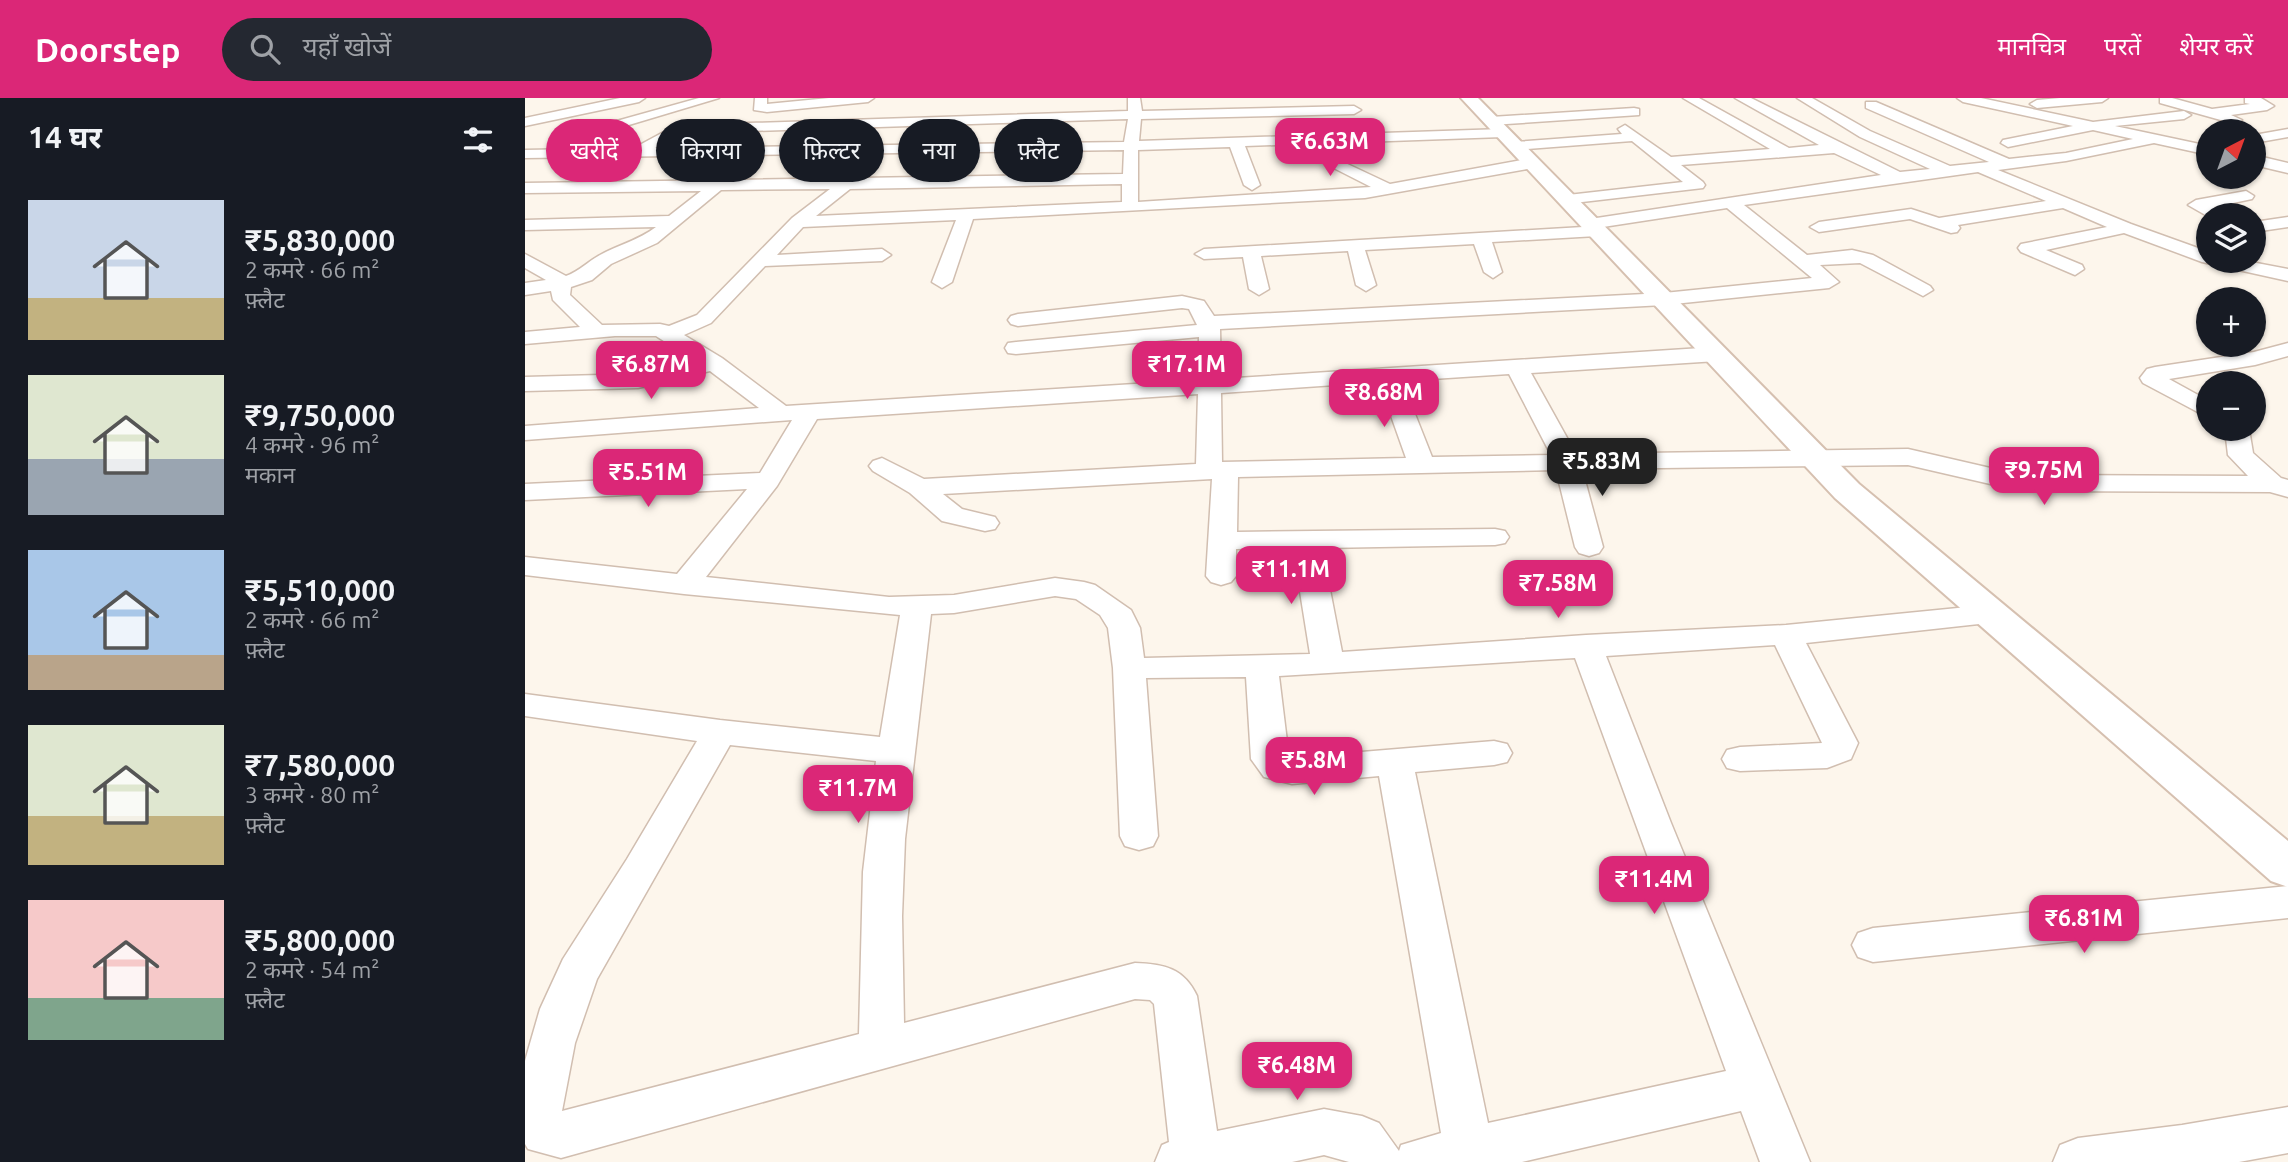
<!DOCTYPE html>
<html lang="hi">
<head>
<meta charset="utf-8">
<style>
  body { margin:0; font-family:Ubuntu,"Noto Sans Devanagari",sans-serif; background:#242831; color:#f1f3f6; height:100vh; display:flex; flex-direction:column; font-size:26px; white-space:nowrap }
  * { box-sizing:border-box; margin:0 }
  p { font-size:23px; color:#9ea1a6 }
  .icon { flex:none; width:38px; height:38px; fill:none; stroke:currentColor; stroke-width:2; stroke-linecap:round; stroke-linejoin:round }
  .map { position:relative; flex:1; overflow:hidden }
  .side { display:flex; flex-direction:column; background:#171b24; width:525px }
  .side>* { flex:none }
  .hud { position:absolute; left:21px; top:21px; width:665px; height:63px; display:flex; gap:14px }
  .needle { width:46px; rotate:41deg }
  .buttons { position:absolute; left:1671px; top:21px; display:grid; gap:14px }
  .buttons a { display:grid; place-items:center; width:70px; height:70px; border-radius:50%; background:#171b24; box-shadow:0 2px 5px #0004; font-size:35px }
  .price { position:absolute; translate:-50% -60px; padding:0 16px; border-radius:14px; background:#db2777; color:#fff; font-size:23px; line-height:46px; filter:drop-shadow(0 2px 4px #0008) }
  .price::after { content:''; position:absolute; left:50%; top:42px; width:21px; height:16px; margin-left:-10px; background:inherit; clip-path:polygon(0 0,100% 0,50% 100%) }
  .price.current { background:#222; color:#fff }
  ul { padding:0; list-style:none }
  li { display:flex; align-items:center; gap:21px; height:175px; padding:0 28px }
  li span { display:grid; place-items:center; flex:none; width:196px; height:140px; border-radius:0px; color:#555 }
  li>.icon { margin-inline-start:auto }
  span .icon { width:84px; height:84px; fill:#fffc; stroke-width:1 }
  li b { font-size:30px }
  h2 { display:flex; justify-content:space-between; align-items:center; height:84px; padding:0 28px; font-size:30px }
  .chip { padding:0 24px; border-radius:32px; background:#171b24; box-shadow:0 2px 5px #0004; font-size:24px; line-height:63px }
  .chip.current { background:#db2777; color:#fff }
  header { display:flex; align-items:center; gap:42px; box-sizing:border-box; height:98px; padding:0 35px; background:#db2777; color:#fff }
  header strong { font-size:33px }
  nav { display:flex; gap:38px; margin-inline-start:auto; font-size:24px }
  .search { width:490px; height:63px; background:#242831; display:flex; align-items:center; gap:18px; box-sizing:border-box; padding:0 24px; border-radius:38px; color:#9ea1a6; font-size:26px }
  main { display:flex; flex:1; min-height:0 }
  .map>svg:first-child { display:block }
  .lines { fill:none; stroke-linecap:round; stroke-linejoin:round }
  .street-casing { stroke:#d1beb0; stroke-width:3 }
  .secondary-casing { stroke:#d6c0b0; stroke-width:4 }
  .street { fill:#fff; fill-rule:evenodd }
  .secondary { fill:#fff; fill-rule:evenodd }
</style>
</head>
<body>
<header>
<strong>Doorstep</strong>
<div class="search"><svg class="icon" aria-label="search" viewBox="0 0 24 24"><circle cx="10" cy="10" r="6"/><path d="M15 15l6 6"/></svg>यहाँ खोजें</div>
<nav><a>मानचित्र</a><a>परतें</a><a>शेयर करें</a></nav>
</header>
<main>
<section class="side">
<h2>14 घर<svg class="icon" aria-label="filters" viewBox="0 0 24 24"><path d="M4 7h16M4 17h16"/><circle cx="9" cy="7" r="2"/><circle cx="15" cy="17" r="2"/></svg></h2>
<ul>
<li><span style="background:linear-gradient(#c9d6e8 70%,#c2b280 0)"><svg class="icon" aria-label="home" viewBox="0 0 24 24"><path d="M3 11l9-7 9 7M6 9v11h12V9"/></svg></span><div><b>₹5,830,000</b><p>2 कमरे · 66 m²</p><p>फ़्लैट</p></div></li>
<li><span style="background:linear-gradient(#dfe7d0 60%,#9aa5b1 0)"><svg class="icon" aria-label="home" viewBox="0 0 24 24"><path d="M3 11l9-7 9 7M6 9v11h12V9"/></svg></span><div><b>₹9,750,000</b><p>4 कमरे · 96 m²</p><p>मकान</p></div></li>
<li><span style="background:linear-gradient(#a9c7e8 75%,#b9a48a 0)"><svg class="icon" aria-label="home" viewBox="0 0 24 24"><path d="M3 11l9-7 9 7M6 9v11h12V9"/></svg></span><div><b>₹5,510,000</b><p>2 कमरे · 66 m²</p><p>फ़्लैट</p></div></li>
<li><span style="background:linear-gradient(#dfe7d0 65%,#c2b280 0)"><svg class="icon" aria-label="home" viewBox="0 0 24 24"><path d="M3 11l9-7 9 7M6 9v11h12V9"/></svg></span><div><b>₹7,580,000</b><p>3 कमरे · 80 m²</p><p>फ़्लैट</p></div></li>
<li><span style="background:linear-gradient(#f6c9c9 70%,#7fa58c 0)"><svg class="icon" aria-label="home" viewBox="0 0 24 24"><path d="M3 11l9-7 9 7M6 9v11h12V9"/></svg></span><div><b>₹5,800,000</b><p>2 कमरे · 54 m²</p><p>फ़्लैट</p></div></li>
</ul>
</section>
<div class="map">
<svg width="1763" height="1064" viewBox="0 0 1763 1064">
  <rect width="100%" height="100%" fill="#fdf6ec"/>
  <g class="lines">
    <defs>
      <g id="street">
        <polygon points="95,0 120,0 114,4 0,28 0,20"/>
        <polygon points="174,0 194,0 37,47 32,48 25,44 27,41"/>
        <polygon points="230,0 242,0 242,6 304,0 349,0 343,4 242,14 229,12"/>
        <path d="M603,0H615L617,13L829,8L836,12L829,16L616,21L614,43L978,31L985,35L978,39L720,48L735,87L727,92L719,87L705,49L613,52V104L846,89L793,62L819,51L826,55L814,62L865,86L1008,60L1016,65L1008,70L840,100L448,121L427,184L417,190L407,184L431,122L278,129L252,157L357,151L366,157L357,163L240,168L186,225L159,237L197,260L261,308L673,282L674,239L491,256L483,255L480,250L483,245L491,244L672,227L664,211L657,210L493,228L486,226L483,222L486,218L493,216L657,198L679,203L689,218L1139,195L1287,180L1202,110L1078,129L1081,133L1072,138L967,144L977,174L968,180L959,174L949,146L840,152L851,187L841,193L831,187L823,153L736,158L744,191L734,197L724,191L718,159L679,161L670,156L679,151L1058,129L1059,122L1065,121L1356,77L1309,55L1156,67L1178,84L1180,87L1178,90L1040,106L1032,101L1034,98L1158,84L1107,43L990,52L983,48L990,44L1097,36L1093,31L1100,27L1146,59L1245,51L1158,0H1174L1264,50L1294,47L1210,0H1226L1375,74L1405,71L1335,39L1272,0H1287L1345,33L1425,68L1464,64L1341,10V4H1351L1484,61L1541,55L1608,41L1568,32L1483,49L1476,45L1478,42L1548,28L1438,4L1432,0H1456L1568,24L1659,13L1666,17L1659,21L1590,28L1684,48V57L1629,45L1541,63L1473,72L1606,126L1684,154V163H1721L1763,171V183L1677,164L1599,135L1521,152L1557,167L1559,171L1550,177L1496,154L1493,150L1496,146L1582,129L1538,110L1433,127L1435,130L1432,134L1426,135L1385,121L1294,134L1285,129L1294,124L1386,111L1414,120L1521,103L1453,74L1219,107L1282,157L1327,152L1348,157L1405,188L1408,192L1398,198L1335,165L1295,167L1314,184L1304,190L1139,207L695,231L696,281L1192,249L1200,251L1203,256L1200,261L1192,263L1006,275L1051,356L1383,351L1487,375L1511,377L1723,378L1703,357L1700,331H1724L1728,355L1756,380L1763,382V399L1745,394L1511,393L1487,391L1383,367L1057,371L1078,449L1074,455L1064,458L1054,455L1050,449L1031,372L713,379L712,434L970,431L980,433L984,439L980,445L970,447L797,450L817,554L1061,537L1261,527L1463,507L1474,509L1478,516L1474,523L1463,525L1281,545L1333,645L1326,661L1302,670L1215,673L1202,670L1197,661L1202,652L1215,649L1297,645L1250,547L1081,558L1146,725L1285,1064H1235L1216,1013L997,1064H824L799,1057L767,1064H630L637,1047L644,1044L629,906L625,902L610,901L36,1060L3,1051L0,1046V963L15,911L38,861L102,761L172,643L0,618V596L195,622L355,639L375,517L159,496L0,477V459L152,476L222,391L0,402V386L235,375L267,322L0,342V328L234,310L185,273L113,290L0,293V279L113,276L170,263L131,238H90L0,246V234L55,229L28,202L26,193L0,197V185L21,182L0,170V156L41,178C55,173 62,164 75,157C93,147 114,142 131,129L0,132V122L144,118L176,93L0,95V85L598,76L599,52L0,60V52L109,50L148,29L163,27L603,13ZM603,21L599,44L130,50L156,36L163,35ZM597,86V104L291,118L325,91ZM305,91L267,120L172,217L144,228L135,226L77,227L45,197L46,189L67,182L86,166L132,145L196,92ZM984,276L1026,357L907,359L877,283ZM854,284L881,360L697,364L696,295ZM673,296L671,366L399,381L357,360L348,363L344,368L348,373L385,395L417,423L460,433L470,431L474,425L470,419L437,411L418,396L687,381L681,478L686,484L696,487L706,484L711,478V451L768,450L785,556L619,560L615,530L606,512L570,487L559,484L530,480L429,497L364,499L181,479L252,388L292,321ZM530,498L551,501L575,517L583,530L588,570L595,738L600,748L614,752L628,748L633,738L621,580L721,579L726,661L739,679L767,686L854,678L916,1035L876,1047L874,1053L854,1025L837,1018L799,1011L692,1033L672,898C659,870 639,866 610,865L379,925L377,818L380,741L406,516L429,515ZM1050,560L1201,973L963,1025L890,674L969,667L982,664L987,655L982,646L969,643L764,660L754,578ZM205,647L351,663L338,774L334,936L37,1013L50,945L72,881Z"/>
        <polygon points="1535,0 1583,0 1577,4 1512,10 1505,6 1512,2"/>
        <polygon points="1635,0 1647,0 1687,11 1725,6 1720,5 1720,0 1736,0 1749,8 1742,12 1706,17 1717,22 1710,26 1635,5"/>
        <polygon points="1109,10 1114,11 1114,17 966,27 959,23 966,19"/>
        <polygon points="1763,31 1763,39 1729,45 1729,37"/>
        <polygon points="1729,57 1763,65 1763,75 1729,67"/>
        <polygon points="1721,93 1729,98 1727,101 1689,109 1701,117 1684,119 1663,107 1671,102"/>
        <polygon points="1763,119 1763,129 1729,134 1729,124"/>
        <polygon points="1763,245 1763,258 1730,267 1644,281 1684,303 1684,320 1618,285 1615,280 1622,271 1630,269 1729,254"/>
        <polygon points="1763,788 1763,820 1348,864 1333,859 1327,847 1333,835 1348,830"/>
        <polygon points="1763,1009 1763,1055 1714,1064 1528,1064 1535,1047 1553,1040 1657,1027"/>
      </g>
      <polygon id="secondary" points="936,0 953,0 1334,386 1763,743 1763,789 1746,783 1310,400"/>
    </defs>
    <use href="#street" class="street-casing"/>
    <use href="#secondary" class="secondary-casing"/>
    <use href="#street" class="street"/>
    <use href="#secondary" class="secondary"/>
  </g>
</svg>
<div class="buttons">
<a><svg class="needle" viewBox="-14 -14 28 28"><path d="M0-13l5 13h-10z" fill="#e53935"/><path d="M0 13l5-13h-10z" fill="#9ea1a6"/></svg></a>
<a><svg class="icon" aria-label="layers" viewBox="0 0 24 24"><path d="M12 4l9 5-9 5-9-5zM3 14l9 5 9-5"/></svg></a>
<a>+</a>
<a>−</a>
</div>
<b class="price" style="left:805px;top:80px">₹6.63M</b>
<b class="price" style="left:126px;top:303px">₹6.87M</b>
<b class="price" style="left:662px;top:303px">₹17.1M</b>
<b class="price" style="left:859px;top:331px">₹8.68M</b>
<b class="price current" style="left:1077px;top:400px">₹5.83M</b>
<b class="price" style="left:1519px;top:409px">₹9.75M</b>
<b class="price" style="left:123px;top:411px">₹5.51M</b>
<b class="price" style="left:766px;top:508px">₹11.1M</b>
<b class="price" style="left:1033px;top:522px">₹7.58M</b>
<b class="price" style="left:789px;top:699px">₹5.8M</b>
<b class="price" style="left:333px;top:727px">₹11.7M</b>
<b class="price" style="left:1129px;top:818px">₹11.4M</b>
<b class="price" style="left:1559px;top:857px">₹6.81M</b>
<b class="price" style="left:772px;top:1004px">₹6.48M</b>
<div class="hud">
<a class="chip current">खरीदें</a>
<a class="chip">किराया</a>
<a class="chip">फ़िल्टर</a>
<a class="chip">नया</a>
<a class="chip">फ़्लैट</a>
</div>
</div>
</main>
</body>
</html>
